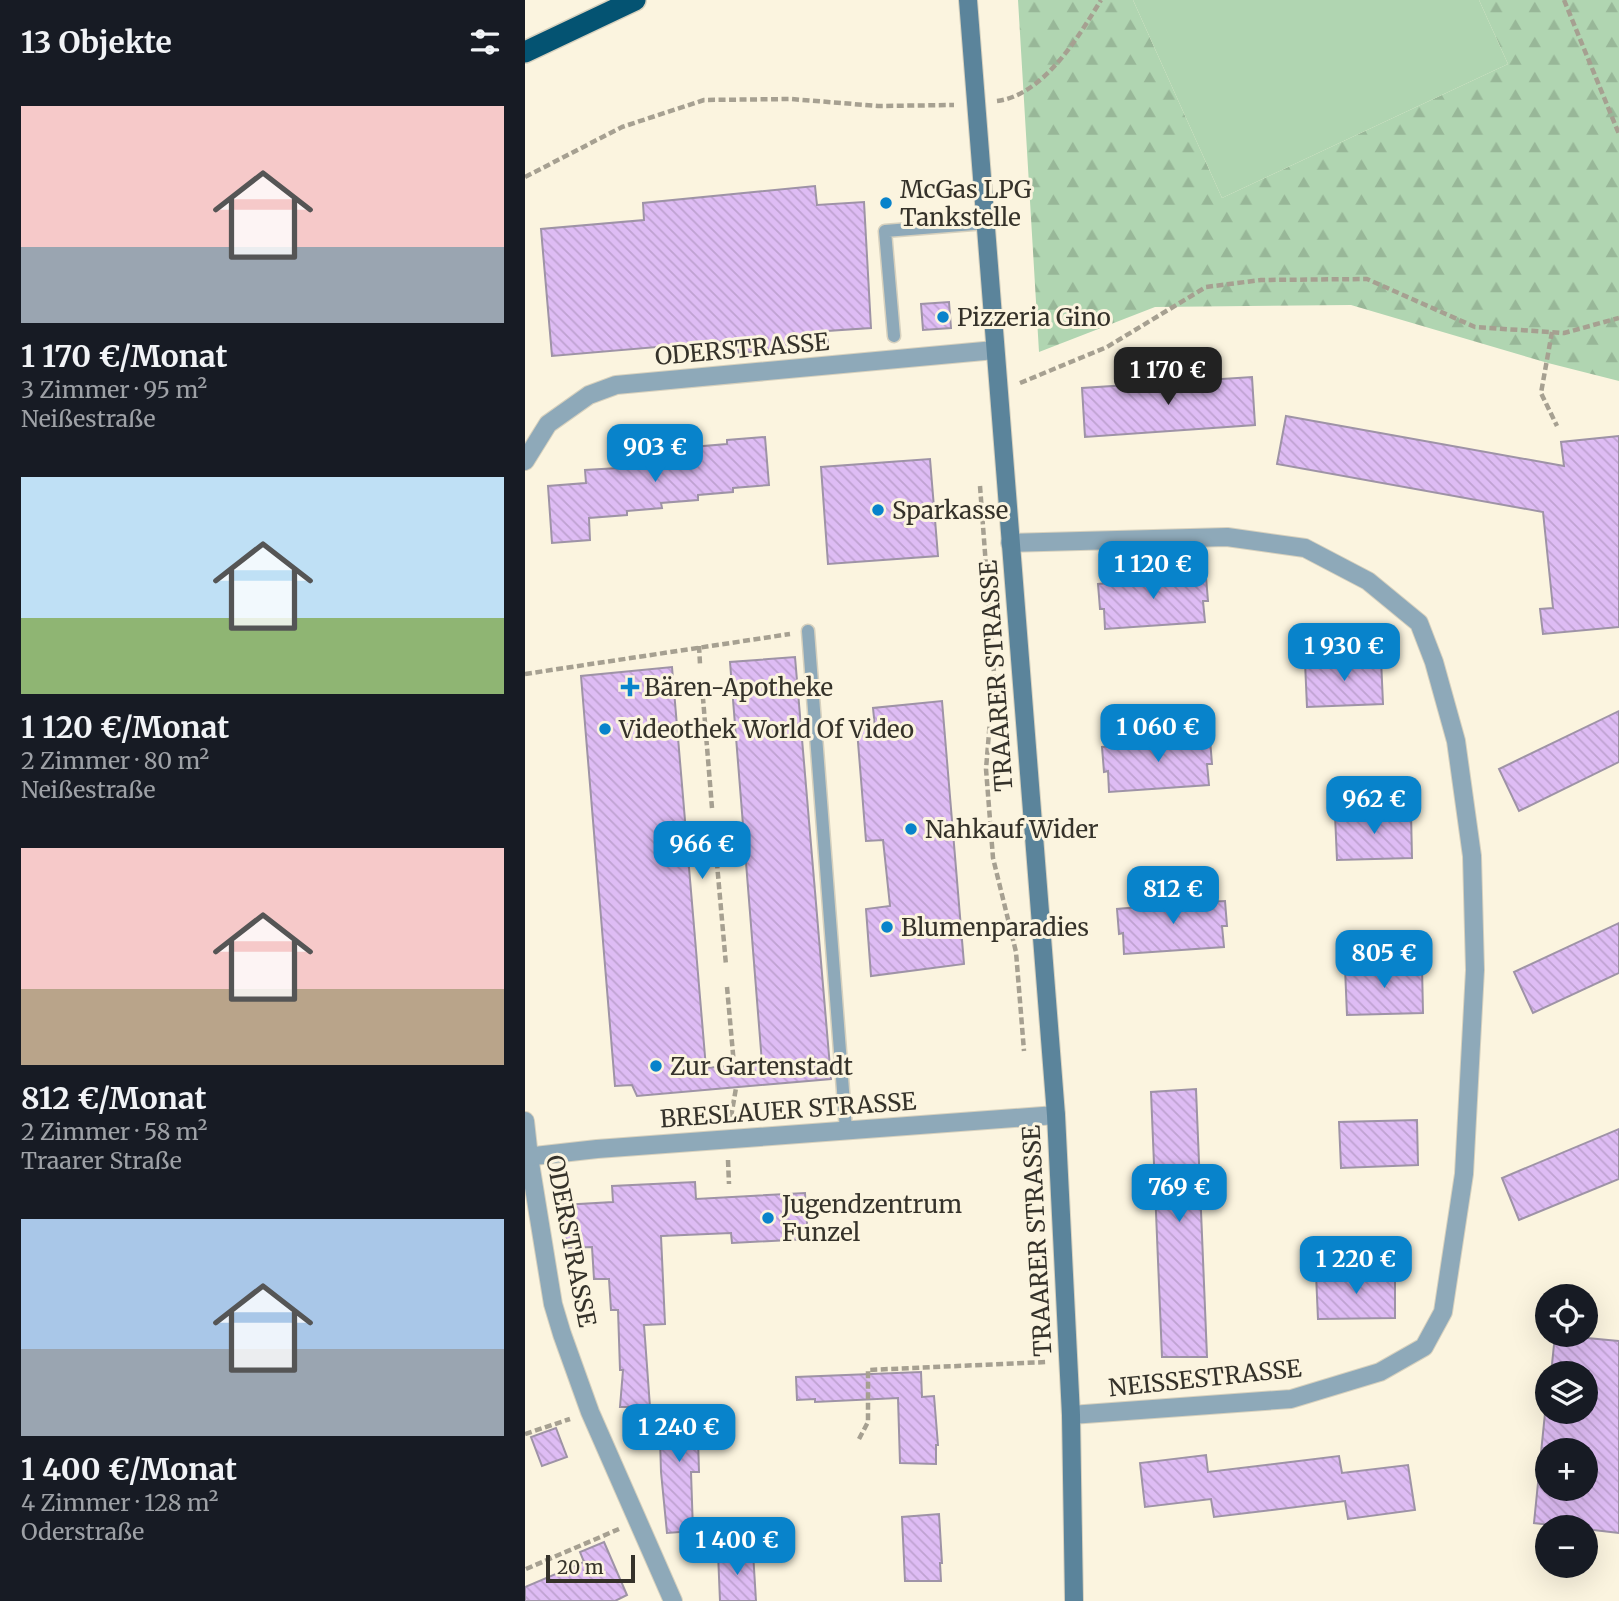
<!DOCTYPE html>
<html lang="de">
<head>
<meta charset="utf-8">
<style>
  body { margin:0; font-family:Merriweather,serif; background:#242831; color:#f1f3f6; height:100vh; display:flex; flex-direction:column; font-size:26px; white-space:nowrap }
  * { box-sizing:border-box; margin:0 }
  p { font-size:23px; color:#9ea1a6 }
  .icon { flex:none; width:38px; height:38px; fill:none; stroke:currentColor; stroke-width:2; stroke-linecap:round; stroke-linejoin:round }
  .map { position:relative; flex:1; overflow:hidden }
  .details { display:flex; flex-direction:column; background:#171b24; width:525px }
  .details>* { flex:none }
  .buttons { position:absolute; left:1010px; top:1284px; display:grid; gap:14px }
  .buttons a { display:grid; place-items:center; width:63px; height:63px; border-radius:50%; background:#171b24; box-shadow:0 7px 28px #0002; font-size:35px }
  .scale { position:absolute; left:21px; bottom:18px; width:89px; box-sizing:border-box; padding-left:7px; border:4px solid #35322a; border-top:0; font-size:19px; line-height:24px; white-space:nowrap; color:#35322a; -webkit-text-stroke:5px #fbf4df; paint-order:stroke }
  .price { position:absolute; translate:-50% -60px; padding:0 16px; border-radius:14px; background:#0883cb; color:#fff; font-size:23px; line-height:46px; filter:drop-shadow(0 2px 4px #0008) }
  .price::after { content:''; position:absolute; left:50%; top:42px; width:21px; height:16px; margin-left:-10px; background:inherit; clip-path:polygon(0 0,100% 0,50% 100%) }
  .price.on { background:#222; color:#fff }
  ul { padding:0; list-style:none }
  li { display:grid; align-content:center; gap:14px; height:371px; padding:0 21px }
  li span { display:grid; place-items:center; height:217px; border-radius:0px; color:#555 }
  li>.icon { margin-inline-start:auto }
  span .icon { width:126px; height:126px; fill:#fffc; stroke-width:1 }
  li b { font-size:30px }
  h2 { display:flex; justify-content:space-between; align-items:center; height:84px; padding:0 21px; font-size:30px }
  main { display:flex; flex:1; min-height:0 }
  .map>svg:first-child { display:block }
  .forest { fill:url(#forest-firs) }
  .pitch { fill:#b0d5b1 }
  .building { fill:url(#building-back-hatch); stroke:#9e93a6; stroke-width:2; fill-rule:evenodd }
  .lines { fill:none; stroke-linecap:round; stroke-linejoin:round }
  .lane-casing { stroke:#d7d1be; stroke-width:15 }
  .street-casing { stroke:#d7d1be; stroke-width:20 }
  .secondary-casing { stroke:#d7d1be; stroke-width:20 }
  .highway-casing { stroke:#d7d1be; stroke-width:24 }
  .path { stroke:#a6a091; stroke-width:4.5; stroke-dasharray:7 3.5; stroke-linecap:butt }
  .lane { stroke:#8ea9b9; stroke-width:12 }
  .street { stroke:#8ea9b9; stroke-width:18 }
  .secondary { stroke:#5b849b; stroke-width:18 }
  .highway { stroke:#045372; stroke-width:21 }
  .poi-dot { fill:#0883cb; stroke:#fbf4df; stroke-width:2.5 }
  .labels { text-anchor:middle; dominant-baseline:central; stroke-width:6; stroke-linejoin:round; paint-order:stroke }
  .poi-label { font-size:24px; fill:#35322a; stroke:#fbf4df; text-anchor:start }
  .street-label { font-size:24px; fill:#35322a; stroke:#fbf4df }
</style>
</head>
<body>
<main>
<section class="details">
<h2>13 Objekte<svg class="icon" aria-label="filters" viewBox="0 0 24 24"><path d="M4 7h16M4 17h16"/><circle cx="9" cy="7" r="2"/><circle cx="15" cy="17" r="2"/></svg></h2>
<ul>
<li><span style="background:linear-gradient(#f6c9c9 65%,#9aa5b1 0)"><svg class="icon" aria-label="home" viewBox="0 0 24 24"><path d="M3 11l9-7 9 7M6 9v11h12V9"/></svg></span><div><b>1 170 €/Monat</b><p>3 Zimmer · 95 m²</p><p>Neißestraße</p></div></li>
<li><span style="background:linear-gradient(#bfe0f5 65%,#8fb573 0)"><svg class="icon" aria-label="home" viewBox="0 0 24 24"><path d="M3 11l9-7 9 7M6 9v11h12V9"/></svg></span><div><b>1 120 €/Monat</b><p>2 Zimmer · 80 m²</p><p>Neißestraße</p></div></li>
<li><span style="background:linear-gradient(#f6c9c9 65%,#b9a48a 0)"><svg class="icon" aria-label="home" viewBox="0 0 24 24"><path d="M3 11l9-7 9 7M6 9v11h12V9"/></svg></span><div><b>812 €/Monat</b><p>2 Zimmer · 58 m²</p><p>Traarer Straße</p></div></li>
<li><span style="background:linear-gradient(#a9c7e8 60%,#9aa5b1 0)"><svg class="icon" aria-label="home" viewBox="0 0 24 24"><path d="M3 11l9-7 9 7M6 9v11h12V9"/></svg></span><div><b>1 400 €/Monat</b><p>4 Zimmer · 128 m²</p><p>Oderstraße</p></div></li>
</ul>
</section>
<div class="map">
<svg width="1094" height="1601" viewBox="0 0 1094 1601">
  <defs>
    <pattern id="forest-firs" width="22" height="20" patternUnits="userSpaceOnUse" patternTransform="scale(1.75)"><rect width="22" height="20" fill="#b0d5b1"/><path d="M5 1l3.5 6h-7zM16 11l3.5 6h-7z" fill="#98b798"/></pattern>
    <pattern id="building-back-hatch" width="6" height="6" patternUnits="userSpaceOnUse" patternTransform="scale(1.75)"><rect width="6" height="6" fill="#debcf4"/><path d="M-1 5l2 2M0 0l6 6M5-1l2 2" fill="none" stroke="#bfa2d1"/></pattern>
  </defs>
  <rect width="100%" height="100%" fill="#fbf4df"/>
  <polygon class="forest" points="493,0 608,0 697,198 983,64 954,0 1094,0 1094,381 1023,363 826,305 630,307 514,352"/>
  <polygon class="pitch" points="608,0 954,0 983,64 697,198"/>
  <g class="building">
    <polygon points="290,186 292,205 339,202 346,328 302,331 303,346 278,348 213,353 213,351 203,352 202,341 27,356 16,229 119,220 118,203"/>
    <polygon points="424,302 426,328 398,330 396,304"/>
    <polygon points="727,377 730,425 560,437 557,388"/>
    <polygon points="761,416 1039,466 1036,442 1094,436 1094,627 1018,634 1015,609 1028,608 1018,512 752,464"/>
    <polygon points="240,437 244,485 208,488 208,492 173,495 173,500 136,503 137,508 102,511 102,515 64,518 65,540 27,543 23,486 61,483 60,470 94,468 93,457 167,452 167,447 202,444 202,440"/>
    <polygon points="405,459 413,556 303,564 296,467"/>
    <polygon points="663,574 663,578 681,577 683,601 678,601 680,622 580,629 579,609 575,609 573,584 595,582 595,578"/>
    <polygon points="270,657 306,1079 112,1096 107,1085 90,1086 56,676 147,667 181,1068 237,1063 205,662"/>
    <polygon points="856,659 858,704 782,707 780,662"/>
    <polygon points="417,701 439,964 346,976 341,909 365,906 358,840 341,841 332,730 350,728 348,708"/>
    <polygon points="1094,711 1094,762 994,811 974,769"/>
    <polygon points="666,736 666,741 685,739 687,764 682,764 684,785 584,792 583,771 579,772 577,747 599,745 598,741"/>
    <polygon points="886,812 887,858 812,860 810,815"/>
    <polygon points="681,898 681,902 700,901 702,926 697,926 699,947 599,954 598,933 594,934 592,909 614,907 613,903"/>
    <polygon points="1094,923 1094,973 1008,1013 989,972"/>
    <polygon points="897,966 898,1013 822,1015 820,968"/>
    <polygon points="671,1089 682,1357 637,1357 626,1092"/>
    <polygon points="892,1120 893,1165 816,1168 814,1122"/>
    <polygon points="1094,1129 1094,1179 994,1220 977,1178"/>
    <polygon points="170,1182 171,1199 280,1193 283,1239 207,1243 206,1233 136,1236 140,1324 119,1325 125,1407 95,1407 98,1370 95,1370 93,1310 86,1310 84,1279 69,1279 67,1247 39,1248 37,1205 88,1202 87,1186"/>
    <polygon points="870,1273 870,1318 793,1319 791,1274"/>
    <path d="M1030,1335L1094,1341V1533L1009,1523L1021,1403L1022,1412H1060V1374H1026ZM1022,1451H1060V1489H1022Z"/>
    <polygon points="396,1372 397,1397 409,1396 413,1445 411,1445 411,1464 375,1463 373,1398 290,1402 290,1399 272,1400 271,1377"/>
    <polygon points="172,1405 174,1472 166,1472 168,1531 142,1533 136,1472 134,1406"/>
    <polygon points="31,1428 42,1457 17,1466 6,1437"/>
    <polygon points="681,1455 683,1472 814,1456 817,1473 883,1465 890,1510 823,1519 820,1501 689,1517 686,1499 620,1507 615,1463"/>
    <polygon points="414,1514 417,1563 415,1563 416,1581 380,1581 377,1517"/>
    <polygon points="79,1542 102,1595 90,1601 0,1601 0,1587 59,1562 55,1552"/>
    <polygon points="228,1552 231,1601 195,1601 193,1553"/>
  </g>
  <g class="lines">
    <defs>
      <g id="lane">
        <polyline points="369,336 360,231 461,223"/>
        <polyline points="283,631 321,1130"/>
      </g>
      <g id="street">
        <polyline points="0,461 23,424 64,395 91,385 470,350"/>
        <polyline points="485,543 702,537 780,548 843,581 894,623 909,662 931,741 947,856 950,970 939,1174 918,1312 899,1347 855,1372 766,1399 546,1415"/>
        <polyline points="0,1121 4,1157 28,1304 37,1334 65,1412 148,1601"/>
        <polyline points="0,1157 72,1149 531,1115"/>
      </g>
      <polyline id="secondary" points="443,0 531,1115 546,1415 549,1601"/>
      <polyline id="highway" points="0,52 110,0"/>
    </defs>
    <use href="#lane" class="lane-casing"/>
    <use href="#street" class="street-casing"/>
    <use href="#secondary" class="secondary-casing"/>
    <use href="#highway" class="highway-casing"/>
    <g class="path">
      <polyline points="1039,0 1094,134"/>
      <path d="M472,101C519,95 554,36 576,0"/>
      <polyline points="0,177 97,127 179,100 266,99 353,106 429,105"/>
      <polyline points="1027,332 1016,393 1032,426"/>
      <polyline points="495,383 582,347 681,287 736,280 842,279 950,327 1039,333 1094,318"/>
      <polyline points="455,486 469,673 461,769 468,858 491,952 499,1051"/>
      <polyline points="174,646 175,664"/>
      <polyline points="0,674 265,634"/>
      <polyline points="177,686 187,808"/>
      <polyline points="189,830 201,965"/>
      <polyline points="202,987 209,1065"/>
      <polyline points="206,1117 211,1088"/>
      <polyline points="203,1160 204,1184"/>
      <polyline points="0,1434 45,1419"/>
      <polyline points="334,1439 343,1422 343,1370 522,1362"/>
      <polyline points="1,1569 94,1529"/>
    </g>
    <use href="#lane" class="lane"/>
    <use href="#street" class="street"/>
    <use href="#secondary" class="secondary"/>
    <use href="#highway" class="highway"/>
  </g>
  <g class="poi-dot">
    <circle cx="361" cy="203" r="7"/>
    <circle cx="418" cy="317" r="7"/>
    <circle cx="353" cy="510" r="7"/>
    <path d="M101.5 676.5h7v7h7v7h-7v7h-7v-7h-7v-7h7z"/>
    <circle cx="80" cy="729" r="7"/>
    <circle cx="386" cy="829" r="7"/>
    <circle cx="362" cy="927" r="7"/>
    <circle cx="131" cy="1066" r="7"/>
    <circle cx="243" cy="1218" r="7"/>
  </g>
  <g class="labels">
    <g class="poi-label">
      <text x="375" y="189">McGas LPG<tspan x="375" dy="28">Tankstelle</tspan></text>
      <text x="432" y="317">Pizzeria Gino</text>
      <text x="367" y="510">Sparkasse</text>
      <text x="119" y="687">Bären-Apotheke</text>
      <text x="94" y="729">Videothek World Of Video</text>
      <text x="400" y="829">Nahkauf Wider</text>
      <text x="376" y="927">Blumenparadies</text>
      <text x="145" y="1066">Zur Gartenstadt</text>
      <text x="257" y="1204">Jugendzentrum<tspan x="257" dy="28">Funzel</tspan></text>
    </g>
    <g class="street-label">
      <text transform="translate(217 349) rotate(-5)">ODERSTRASSE</text>
      <text transform="translate(471 676) rotate(-94)">TRAARER STRASSE</text>
      <text transform="translate(263 1110) rotate(-4)">BRESLAUER STRASSE</text>
      <text transform="translate(46 1241) rotate(79)">ODERSTRASSE</text>
      <text transform="translate(512 1241) rotate(-93)">TRAARER STRASSE</text>
      <text transform="translate(680 1378) rotate(-6)">NEISSESTRASSE</text>
    </g>
  </g>
</svg>
<div class="buttons">
<a><svg class="icon" aria-label="locate" viewBox="0 0 24 24"><circle cx="12" cy="12" r="6"/><path d="M12 2v4M12 18v4M2 12h4M18 12h4"/></svg></a>
<a><svg class="icon" aria-label="layers" viewBox="0 0 24 24"><path d="M12 4l9 5-9 5-9-5zM3 14l9 5 9-5"/></svg></a>
<a>+</a>
<a>−</a>
</div>
<div class="scale">20 m</div>
<b class="price on" style="left:643px;top:407px">1 170 €</b>
<b class="price" style="left:130px;top:484px">903 €</b>
<b class="price" style="left:628px;top:601px">1 120 €</b>
<b class="price" style="left:819px;top:683px">1 930 €</b>
<b class="price" style="left:633px;top:764px">1 060 €</b>
<b class="price" style="left:849px;top:836px">962 €</b>
<b class="price" style="left:177px;top:881px">966 €</b>
<b class="price" style="left:648px;top:926px">812 €</b>
<b class="price" style="left:859px;top:990px">805 €</b>
<b class="price" style="left:654px;top:1224px">769 €</b>
<b class="price" style="left:831px;top:1296px">1 220 €</b>
<b class="price" style="left:154px;top:1464px">1 240 €</b>
<b class="price" style="left:212px;top:1577px">1 400 €</b>
</div>
</main>
</body>
</html>
